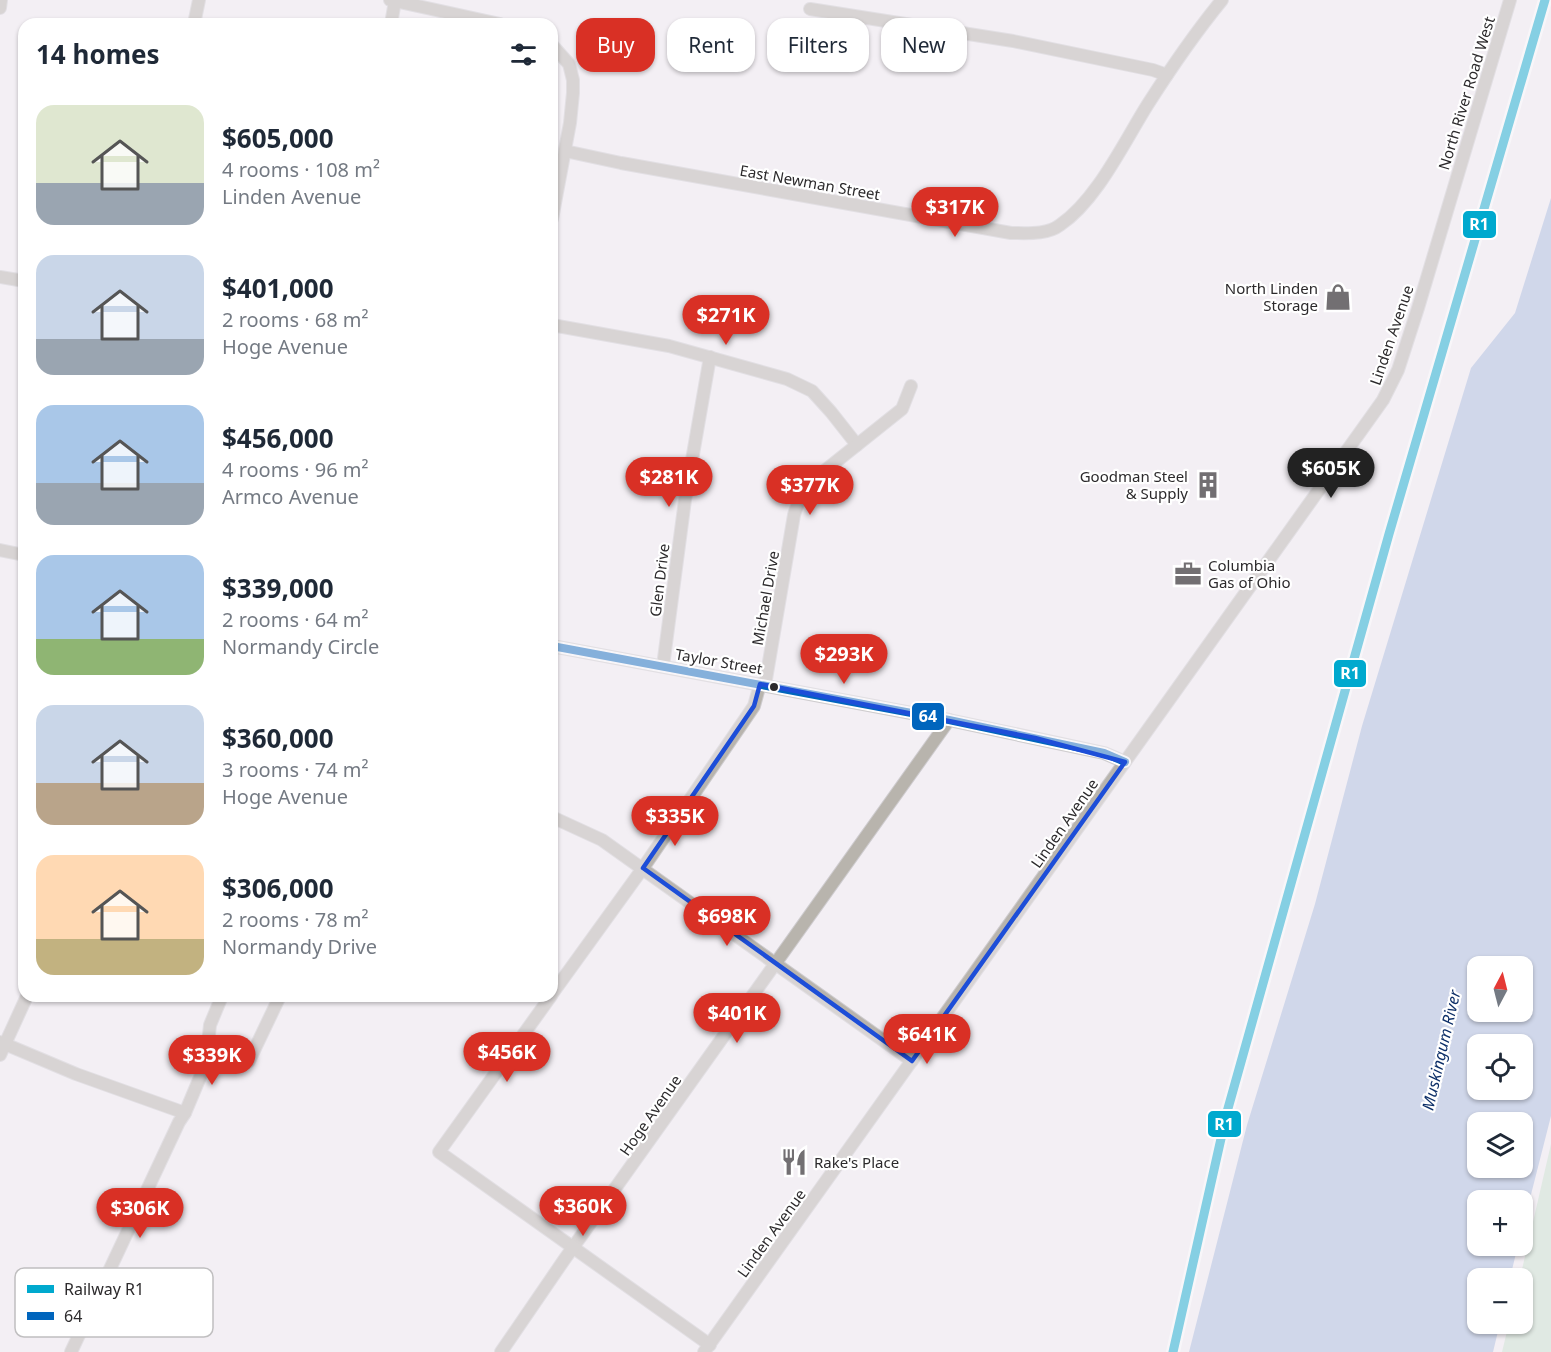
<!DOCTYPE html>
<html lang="en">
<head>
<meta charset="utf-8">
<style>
  body { margin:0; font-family:"Noto Sans",sans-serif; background:#f2f2f3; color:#1f2937; height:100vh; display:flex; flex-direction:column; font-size:22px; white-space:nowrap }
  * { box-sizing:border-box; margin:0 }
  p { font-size:20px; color:#747a83 }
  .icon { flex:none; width:33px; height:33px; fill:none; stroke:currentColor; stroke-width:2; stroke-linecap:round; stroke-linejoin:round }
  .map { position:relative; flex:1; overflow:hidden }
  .sheet { position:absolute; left:18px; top:18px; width:540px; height:984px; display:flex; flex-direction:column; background:#fff; border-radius:18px; box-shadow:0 2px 4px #0004 }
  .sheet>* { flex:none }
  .guide { position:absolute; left:576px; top:18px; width:570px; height:54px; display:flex; gap:12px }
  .needle { width:39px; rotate:7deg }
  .tools { position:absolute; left:1467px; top:956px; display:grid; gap:12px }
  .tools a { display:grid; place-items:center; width:66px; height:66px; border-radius:12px; background:#fff; box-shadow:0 2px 4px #0004; font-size:30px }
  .price { position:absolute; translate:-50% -51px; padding:0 14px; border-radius:21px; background:#d93025; color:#fff; font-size:20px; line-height:39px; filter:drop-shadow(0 2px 3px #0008) }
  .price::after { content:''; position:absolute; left:50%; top:36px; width:18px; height:14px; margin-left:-9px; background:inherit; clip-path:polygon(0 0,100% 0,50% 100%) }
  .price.current { background:#222; color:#fff }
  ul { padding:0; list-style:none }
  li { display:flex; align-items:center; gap:18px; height:150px; padding:0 18px }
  li span { display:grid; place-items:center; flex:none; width:168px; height:120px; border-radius:18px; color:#555 }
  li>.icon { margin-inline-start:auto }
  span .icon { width:72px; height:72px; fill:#fffc; stroke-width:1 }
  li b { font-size:26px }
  h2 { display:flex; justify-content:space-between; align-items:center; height:72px; padding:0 18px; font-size:26px }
  .pill { padding:0 21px; border-radius:18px; background:#fff; box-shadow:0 2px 4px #0004; font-size:21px; line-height:54px }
  .pill.current { background:#d93025; color:#fff }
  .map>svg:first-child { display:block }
  .green { fill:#cbe2ce }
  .water { fill:#a7bade; fill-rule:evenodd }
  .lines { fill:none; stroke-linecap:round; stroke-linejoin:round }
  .minor-casing { stroke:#cecccf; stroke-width:14 }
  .minor { stroke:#b8b4ad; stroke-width:12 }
  .bus-1-casing { stroke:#fff; stroke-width:12 }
  .bus-1 { stroke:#0065bd; stroke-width:8 }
  .rail-1-casing { stroke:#fff; stroke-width:14 }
  .rail-1 { stroke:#00a9ce; stroke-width:9 }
  .marked { fill:none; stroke:#1d4ed8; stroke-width:4.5; stroke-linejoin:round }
  .bus-dot { fill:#2c2a2c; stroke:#fff; stroke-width:2 }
  .labels { text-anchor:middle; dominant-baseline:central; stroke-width:4.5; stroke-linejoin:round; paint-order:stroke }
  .street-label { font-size:15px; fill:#2c2a2c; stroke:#fff }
  .poi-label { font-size:15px; fill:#2c2a2c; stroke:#fff; text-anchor:end }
  .water-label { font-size:16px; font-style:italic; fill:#0d2f68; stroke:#fff }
  .key { fill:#fff; stroke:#c0bfc0; stroke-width:1.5 }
  .key-label { font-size:16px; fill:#2c2a2c }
  .line-badge { stroke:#fff; stroke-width:2 }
  .badge-label { font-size:16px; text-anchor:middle; font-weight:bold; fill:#fff }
</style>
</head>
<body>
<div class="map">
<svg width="1551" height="1352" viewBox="0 0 1551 1352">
  <rect width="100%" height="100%" fill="#f3eff4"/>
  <polygon class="green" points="1551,1144 1551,1352 1502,1352 1509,1323 1522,1323 1522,1278 1520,1278"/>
  <path class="water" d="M1551,198V1116L1523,1226L1522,1200H1478V1245H1518L1510,1278H1478V1323H1500L1493,1352H1189L1247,1125L1315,904L1362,726L1471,368L1515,313ZM1478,966H1522V1011H1478ZM1478,1044H1522V1089H1478ZM1478,1122H1522V1167H1478Z"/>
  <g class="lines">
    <defs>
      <g id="minor">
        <polyline points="390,0 500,24"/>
        <polyline points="0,8 1,0"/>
        <polyline points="810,9 1013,41 1153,70 1167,75"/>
        <polyline points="194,24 199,0"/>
        <polyline points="391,24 395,1"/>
        <polyline points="552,45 569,64 573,80 573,93 570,123 552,219"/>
        <path d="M565,151L621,163L1011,233C1027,233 1047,235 1060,225C1097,200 1124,142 1148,104C1171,68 1195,33 1222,0"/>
        <polyline points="0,277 24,281"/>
        <polyline points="552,325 669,346 787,379 812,391 831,412 857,445"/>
        <polyline points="0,550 24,555"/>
        <polyline points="552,646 949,720 1104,753 1125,762"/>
        <polyline points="663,666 685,500 710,357"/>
        <path d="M765,685L794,515C798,501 803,491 813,480L902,409L911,386"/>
        <polyline points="552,817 602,840 912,1061"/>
        <polyline points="552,994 643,868 739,728 754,706 760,684"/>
        <polyline points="551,996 439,1152 710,1345"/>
        <polyline points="0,1042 76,1074 185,1113"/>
        <polyline points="207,1051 249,1061 280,996"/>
        <polyline points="0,1055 27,996"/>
        <polyline points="71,1352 179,1122 185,1113 206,1063 210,1025 222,996"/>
        <polyline points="501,1352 564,1260 949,720"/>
        <polyline points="704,1352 1383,400 1398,370 1418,308 1510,0"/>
      </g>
    </defs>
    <use href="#minor" class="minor-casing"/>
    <use href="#minor" class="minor"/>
    <defs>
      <polyline id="bus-1" points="552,646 949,720 1104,753 1125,762"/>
    </defs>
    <use href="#bus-1" class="bus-1-casing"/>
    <use href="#bus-1" class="bus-1"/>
    <defs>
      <polyline id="rail-1" points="1173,1352 1227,1112 1389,534 1545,0"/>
    </defs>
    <use href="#rail-1" class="rail-1-casing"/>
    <use href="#rail-1" class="rail-1"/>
  </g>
  <path d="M0 0H1551V1352H0ZM760,684L1035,738L1125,762L912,1061L643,868L754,706Z" fill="#f3eff4" fill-opacity=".55" fill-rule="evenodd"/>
  <path class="marked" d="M760,684L1035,738L1125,762L912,1061L643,868L754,706Z"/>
  <defs>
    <symbol id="shop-bare" viewBox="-9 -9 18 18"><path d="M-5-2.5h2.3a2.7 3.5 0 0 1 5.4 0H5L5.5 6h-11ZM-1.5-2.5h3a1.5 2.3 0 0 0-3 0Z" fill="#726f72" stroke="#fff" stroke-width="2.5" paint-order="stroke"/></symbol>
    <symbol id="building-bare" viewBox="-9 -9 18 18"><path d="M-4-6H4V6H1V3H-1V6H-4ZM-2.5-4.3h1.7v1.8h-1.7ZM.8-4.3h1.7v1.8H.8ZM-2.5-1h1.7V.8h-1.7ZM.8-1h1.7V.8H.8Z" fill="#726f72" stroke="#fff" stroke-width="2.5" paint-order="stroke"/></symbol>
    <symbol id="office-bare" viewBox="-9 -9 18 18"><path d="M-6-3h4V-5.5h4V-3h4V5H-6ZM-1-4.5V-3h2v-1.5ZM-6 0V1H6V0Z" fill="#726f72" stroke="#fff" stroke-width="2.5" paint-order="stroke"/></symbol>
    <symbol id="restaurant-bare" viewBox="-9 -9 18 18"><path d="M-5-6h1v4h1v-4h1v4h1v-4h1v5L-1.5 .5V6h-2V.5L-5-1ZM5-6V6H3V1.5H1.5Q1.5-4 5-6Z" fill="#726f72" stroke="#fff" stroke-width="2.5" paint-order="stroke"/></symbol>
  </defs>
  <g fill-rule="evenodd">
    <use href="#shop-bare" x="1319" y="278" width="38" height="38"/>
    <use href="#building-bare" x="1189" y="466" width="38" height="38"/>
    <use href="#office-bare" x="1169" y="555" width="38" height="38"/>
    <use href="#restaurant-bare" x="775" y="1143" width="38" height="38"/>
  </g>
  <circle class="bus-dot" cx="774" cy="687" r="5"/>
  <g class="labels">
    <g class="street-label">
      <text transform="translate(1466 93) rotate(-73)">North River Road West</text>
      <text transform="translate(810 182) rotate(10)">East Newman Street</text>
      <text transform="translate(1391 335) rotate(-71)">Linden Avenue</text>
      <text transform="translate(659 580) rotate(-83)">Glen Drive</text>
      <text transform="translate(765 598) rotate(-80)">Michael Drive</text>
      <text transform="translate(719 661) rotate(10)">Taylor Street</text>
      <text transform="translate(1064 823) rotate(-55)">Linden Avenue</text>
      <text transform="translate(650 1115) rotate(-55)">Hoge Avenue</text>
      <text transform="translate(771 1233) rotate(-54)">Linden Avenue</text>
    </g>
    <g class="poi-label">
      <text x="1318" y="288">North Linden<tspan x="1318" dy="17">Storage</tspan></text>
      <text x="1188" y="476">Goodman Steel<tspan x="1188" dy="17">&amp; Supply</tspan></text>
      <text x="1208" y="565" text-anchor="start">Columbia<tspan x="1208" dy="17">Gas of Ohio</tspan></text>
      <text x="814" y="1162" text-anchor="start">Rake's Place</text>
    </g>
    <g class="water-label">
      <text transform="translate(1441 1050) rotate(-77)">Muskingum River</text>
    </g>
  </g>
  <rect x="15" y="1268" width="198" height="69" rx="9" class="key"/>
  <rect x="27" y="1285" width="27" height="8" fill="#00a9ce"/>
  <rect x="27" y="1312" width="27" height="8" fill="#0065bd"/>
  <g class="key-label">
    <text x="64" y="1295">Railway R1</text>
    <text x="64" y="1322">64</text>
  </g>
  <g class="line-badge">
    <rect x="1462" y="210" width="35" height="29" rx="6" fill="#00a9ce"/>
    <rect x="1333" y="659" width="34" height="29" rx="6" fill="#00a9ce"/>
    <rect x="911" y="702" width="34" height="29" rx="6" fill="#0065bd"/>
    <rect x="1207" y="1110" width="35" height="28" rx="6" fill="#00a9ce"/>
  </g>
  <g class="badge-label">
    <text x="1479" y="230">R1</text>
    <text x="1350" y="679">R1</text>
    <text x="928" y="722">64</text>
    <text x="1224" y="1130">R1</text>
  </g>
</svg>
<div class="tools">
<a><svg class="needle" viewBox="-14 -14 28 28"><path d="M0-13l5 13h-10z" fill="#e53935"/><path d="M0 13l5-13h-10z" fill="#747a83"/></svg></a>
<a><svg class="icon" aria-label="locate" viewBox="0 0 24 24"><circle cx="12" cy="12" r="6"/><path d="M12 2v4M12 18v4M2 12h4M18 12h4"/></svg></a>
<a><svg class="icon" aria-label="layers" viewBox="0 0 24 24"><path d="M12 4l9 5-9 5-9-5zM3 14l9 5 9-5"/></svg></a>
<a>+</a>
<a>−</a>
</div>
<b class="price" style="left:955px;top:238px">$317K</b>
<b class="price" style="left:726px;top:346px">$271K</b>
<b class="price current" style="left:1331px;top:499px">$605K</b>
<b class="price" style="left:669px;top:508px">$281K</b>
<b class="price" style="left:810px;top:516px">$377K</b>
<b class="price" style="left:844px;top:685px">$293K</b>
<b class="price" style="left:675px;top:847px">$335K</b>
<b class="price" style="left:727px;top:947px">$698K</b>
<b class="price" style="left:737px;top:1044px">$401K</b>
<b class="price" style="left:927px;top:1065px">$641K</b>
<b class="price" style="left:507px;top:1083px">$456K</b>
<b class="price" style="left:212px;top:1086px">$339K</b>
<b class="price" style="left:583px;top:1237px">$360K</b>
<b class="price" style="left:140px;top:1239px">$306K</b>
<div class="guide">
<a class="pill current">Buy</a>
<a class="pill">Rent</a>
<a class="pill">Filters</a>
<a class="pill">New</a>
</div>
<section class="sheet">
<h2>14 homes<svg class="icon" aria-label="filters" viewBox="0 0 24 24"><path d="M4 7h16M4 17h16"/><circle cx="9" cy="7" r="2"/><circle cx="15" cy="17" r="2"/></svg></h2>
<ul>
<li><span style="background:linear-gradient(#dfe7d0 65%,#9aa5b1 0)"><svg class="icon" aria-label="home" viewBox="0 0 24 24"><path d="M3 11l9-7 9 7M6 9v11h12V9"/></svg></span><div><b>$605,000</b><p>4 rooms · 108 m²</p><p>Linden Avenue</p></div></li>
<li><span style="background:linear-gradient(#c9d6e8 70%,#9aa5b1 0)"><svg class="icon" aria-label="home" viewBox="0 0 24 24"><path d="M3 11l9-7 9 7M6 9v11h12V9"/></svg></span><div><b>$401,000</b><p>2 rooms · 68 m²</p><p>Hoge Avenue</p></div></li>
<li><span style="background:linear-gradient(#a9c7e8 65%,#9aa5b1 0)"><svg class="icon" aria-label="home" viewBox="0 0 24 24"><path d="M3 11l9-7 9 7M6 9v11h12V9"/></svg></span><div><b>$456,000</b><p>4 rooms · 96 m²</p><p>Armco Avenue</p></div></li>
<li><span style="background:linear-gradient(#a9c7e8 70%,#8fb573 0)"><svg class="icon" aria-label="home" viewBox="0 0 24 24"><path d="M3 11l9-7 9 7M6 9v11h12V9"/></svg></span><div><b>$339,000</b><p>2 rooms · 64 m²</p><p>Normandy Circle</p></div></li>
<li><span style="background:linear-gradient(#c9d6e8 65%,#b9a48a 0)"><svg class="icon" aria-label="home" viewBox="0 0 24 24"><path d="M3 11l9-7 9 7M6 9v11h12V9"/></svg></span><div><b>$360,000</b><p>3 rooms · 74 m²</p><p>Hoge Avenue</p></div></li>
<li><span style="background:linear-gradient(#ffd9b3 70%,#c2b280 0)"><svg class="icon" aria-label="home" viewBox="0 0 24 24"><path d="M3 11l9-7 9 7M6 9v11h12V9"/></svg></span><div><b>$306,000</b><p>2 rooms · 78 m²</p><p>Normandy Drive</p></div></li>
</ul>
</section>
</div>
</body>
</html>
